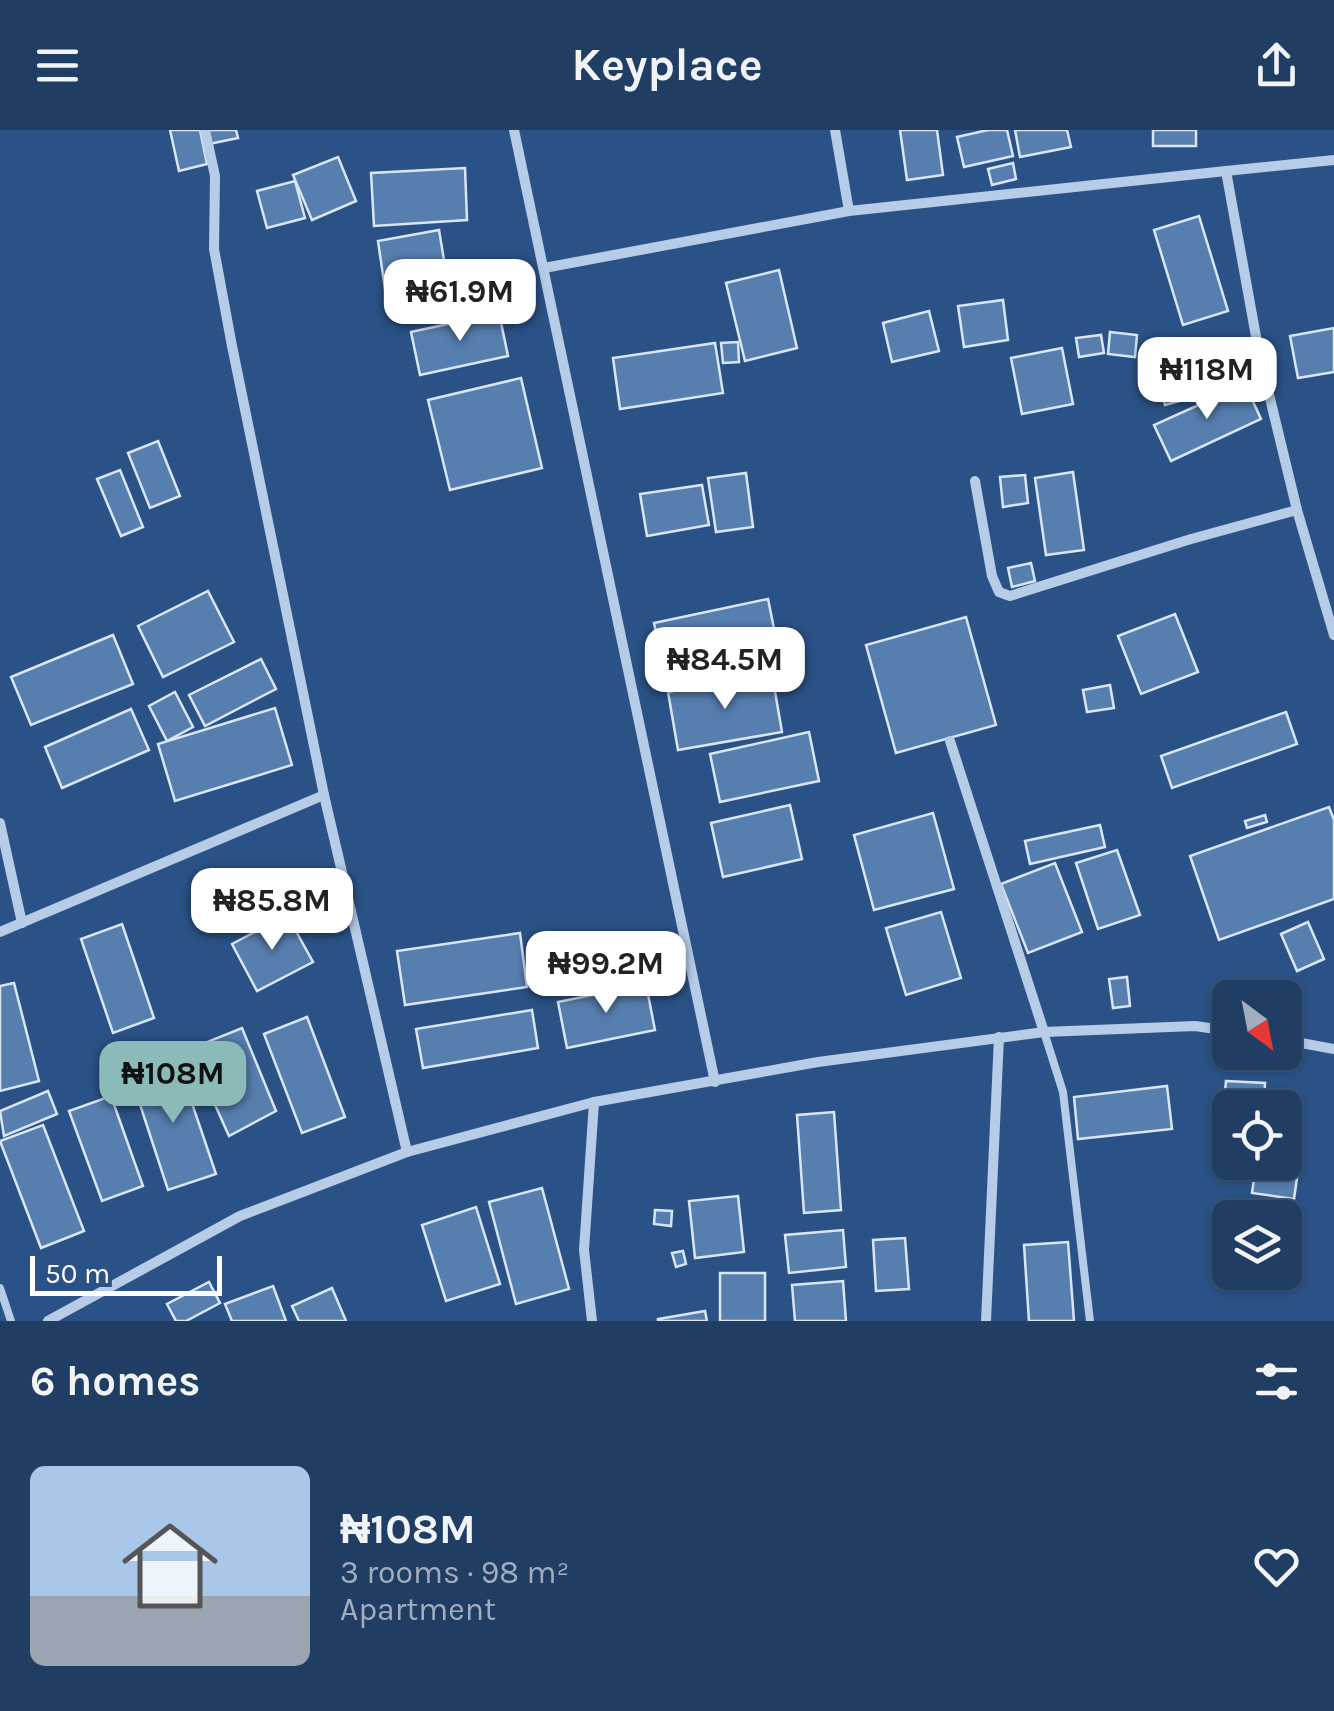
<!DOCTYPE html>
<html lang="en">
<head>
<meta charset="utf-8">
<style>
  body { margin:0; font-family:Karla,sans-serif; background:#28456a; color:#f1f3f6; height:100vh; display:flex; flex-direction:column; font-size:38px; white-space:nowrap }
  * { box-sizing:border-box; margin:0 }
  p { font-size:32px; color:#a2aebf }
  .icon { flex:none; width:55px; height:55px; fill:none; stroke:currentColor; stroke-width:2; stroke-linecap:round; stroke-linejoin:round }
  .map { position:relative; height:1191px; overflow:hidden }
  .details { display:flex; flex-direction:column; background:#203e64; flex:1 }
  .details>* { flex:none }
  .needle { width:65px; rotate:148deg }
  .tools { position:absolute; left:1212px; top:850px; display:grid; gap:20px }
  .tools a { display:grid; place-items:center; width:90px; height:90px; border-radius:15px; background:#203e64; box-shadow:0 2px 8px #0004,0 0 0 2px #3d5778; font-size:50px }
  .scale { position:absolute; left:30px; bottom:25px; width:192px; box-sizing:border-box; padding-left:10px; border:5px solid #fff; border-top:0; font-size:28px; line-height:35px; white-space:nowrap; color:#fff; -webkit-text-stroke:8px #2a5286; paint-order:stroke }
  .price { position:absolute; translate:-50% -85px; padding:0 22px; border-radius:20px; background:#fff; color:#222; font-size:32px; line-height:65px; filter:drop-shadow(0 2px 5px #0008) }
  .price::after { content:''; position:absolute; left:50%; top:60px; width:30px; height:22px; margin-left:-15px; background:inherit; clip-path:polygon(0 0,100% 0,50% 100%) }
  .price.on { background:#8bbbb9; color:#111 }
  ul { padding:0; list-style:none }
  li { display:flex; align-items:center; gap:30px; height:250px; padding:0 30px }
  li span { display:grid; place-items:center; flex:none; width:280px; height:200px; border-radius:15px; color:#555 }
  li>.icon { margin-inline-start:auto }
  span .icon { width:120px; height:120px; fill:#fffc; stroke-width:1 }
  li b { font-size:42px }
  h2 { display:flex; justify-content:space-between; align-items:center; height:120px; padding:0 30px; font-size:42px }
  header { display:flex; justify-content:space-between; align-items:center; height:130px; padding:0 30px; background:#203e64; font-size:45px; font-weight:700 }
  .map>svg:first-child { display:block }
  .building { fill:#567eaf; stroke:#dae6f6; stroke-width:2.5 }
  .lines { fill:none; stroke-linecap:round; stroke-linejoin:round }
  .service { stroke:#b6cce7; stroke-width:8 }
  .minor { stroke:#b6cce7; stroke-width:10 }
</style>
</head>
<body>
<header><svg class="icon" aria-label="menu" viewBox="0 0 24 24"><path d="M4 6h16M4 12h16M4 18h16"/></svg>Keyplace<svg class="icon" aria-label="share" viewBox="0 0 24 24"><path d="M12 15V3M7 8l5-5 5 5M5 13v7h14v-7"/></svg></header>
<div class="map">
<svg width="1334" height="1191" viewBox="0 0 1334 1191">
  <rect width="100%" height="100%" fill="#2a5286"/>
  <g class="building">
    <polygon points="170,0 200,0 207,34 179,41"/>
    <polygon points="206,0 236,0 238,8 209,14"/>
    <polygon points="900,0 937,0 943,45 907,50"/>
    <polygon points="988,0 1007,0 1013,26 964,37 957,7"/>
    <polygon points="1015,0 1067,0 1071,17 1020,27"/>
    <rect x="1153" y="0" width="43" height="16"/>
    <polygon points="338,27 356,71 312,90 293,45"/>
    <polygon points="1013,33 1016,49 992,55 988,39"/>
    <polygon points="465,38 467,90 374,96 371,43"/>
    <polygon points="295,51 305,88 267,98 257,61"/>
    <polygon points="1199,86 1228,181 1183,195 1154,100"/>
    <polygon points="439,100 447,148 385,159 378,111"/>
    <polygon points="779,140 797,218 745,231 726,153"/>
    <polygon points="1003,170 1008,210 964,217 958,176"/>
    <polygon points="929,181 939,221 892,232 883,193"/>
    <polygon points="499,183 508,226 420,245 411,202"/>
    <polygon points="1334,198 1334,242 1298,248 1290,206"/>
    <polygon points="1110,202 1137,205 1135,227 1108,224"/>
    <polygon points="1101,205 1104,223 1079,227 1076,208"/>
    <polygon points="738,212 739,232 723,233 721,213"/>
    <polygon points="715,213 723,263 620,279 613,228"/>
    <polygon points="1184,213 1198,266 1165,275 1150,222"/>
    <polygon points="1062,218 1073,274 1022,284 1011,228"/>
    <polygon points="521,248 542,338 450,360 428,270"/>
    <polygon points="1245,254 1261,289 1171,331 1154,295"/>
    <polygon points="158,311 180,366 150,378 128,323"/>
    <polygon points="120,340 143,397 121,406 97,349"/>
    <polygon points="1073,342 1084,420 1046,425 1035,348"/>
    <polygon points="746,343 753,397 716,402 708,348"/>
    <polygon points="1025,345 1028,373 1003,377 1000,347"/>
    <polygon points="702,355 709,395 647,406 640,364"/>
    <polygon points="1031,433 1035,451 1012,457 1008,438"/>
    <polygon points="208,461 234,512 163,547 138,496"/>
    <polygon points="768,469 780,528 666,552 654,493"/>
    <polygon points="1175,484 1198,542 1141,564 1118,506"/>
    <polygon points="966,487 996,595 896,623 866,515"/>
    <polygon points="113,505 133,554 31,595 11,547"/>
    <polygon points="261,529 276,559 205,596 189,565"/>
    <polygon points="772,544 782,602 678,620 668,562"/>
    <polygon points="1110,555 1114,578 1087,582 1083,560"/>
    <polygon points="175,562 193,597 167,611 149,576"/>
    <polygon points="275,578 292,635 175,671 158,614"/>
    <polygon points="131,579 149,620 62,658 45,617"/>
    <polygon points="1286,582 1297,614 1172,658 1161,626"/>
    <polygon points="809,602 819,651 720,672 710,624"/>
    <polygon points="790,675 802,729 723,747 711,693"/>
    <polygon points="1329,677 1334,690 1334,769 1219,810 1190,726"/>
    <polygon points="933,683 954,759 874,780 854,705"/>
    <polygon points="1265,685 1267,692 1247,698 1245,691"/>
    <polygon points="1100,695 1105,717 1030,734 1025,711"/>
    <polygon points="1117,720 1140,785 1098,799 1076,733"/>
    <polygon points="1055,733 1082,802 1028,823 1001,754"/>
    <polygon points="941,782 961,848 906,865 886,798"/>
    <polygon points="287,785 313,832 257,861 232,814"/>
    <polygon points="1308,792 1324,829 1297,841 1281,804"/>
    <polygon points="122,794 154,888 113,903 81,809"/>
    <polygon points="520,803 527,857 405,875 397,821"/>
    <polygon points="1127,847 1130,876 1113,878 1109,849"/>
    <polygon points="14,853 39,951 0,961 0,856"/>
    <polygon points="646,854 655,900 567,918 558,872"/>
    <polygon points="532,880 538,918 423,938 416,899"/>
    <polygon points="307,887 345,987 302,1003 264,904"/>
    <polygon points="242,898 276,981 229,1006 190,919"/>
    <polygon points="178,932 216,1044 168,1060 131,947"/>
    <polygon points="1226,951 1265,953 1264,974 1224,972"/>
    <polygon points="1167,956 1172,999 1078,1009 1074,967"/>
    <polygon points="48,961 57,984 4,1006 0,981"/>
    <polygon points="111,966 143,1056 102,1071 69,981"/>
    <polygon points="834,982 841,1080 804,1083 797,985"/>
    <polygon points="1285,988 1300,989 1297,1028 1285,1028"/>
    <polygon points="43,995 84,1101 41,1118 0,1011"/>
    <polygon points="1256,1035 1298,1041 1294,1069 1252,1063"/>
    <polygon points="542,1058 569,1159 516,1174 489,1072"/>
    <polygon points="738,1066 744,1122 695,1128 689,1071"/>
    <polygon points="476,1077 500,1154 446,1171 422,1095"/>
    <polygon points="655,1080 672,1081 671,1096 654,1094"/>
    <polygon points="843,1100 846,1137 789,1143 785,1105"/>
    <polygon points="905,1108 909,1159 876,1161 873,1110"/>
    <polygon points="1068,1112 1074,1191 1029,1191 1024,1115"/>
    <polygon points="683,1121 686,1134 676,1137 672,1123"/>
    <rect x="720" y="1143" width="45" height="48"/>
    <polygon points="843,1151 846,1191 795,1191 792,1155"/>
    <polygon points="209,1152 220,1173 186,1191 176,1191 167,1174"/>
    <polygon points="273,1156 286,1191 232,1191 225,1174"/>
    <polygon points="332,1158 346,1191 299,1191 292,1176"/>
    <polygon points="705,1181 707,1191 658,1191 658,1189"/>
  </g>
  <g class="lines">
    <g class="service">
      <polyline points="1044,902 1063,962 1090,1191"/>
      <polyline points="0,1158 11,1191"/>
    </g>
    <g class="minor">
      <polyline points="205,0 215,46 214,119 232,216 324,665 407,1022"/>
      <polyline points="514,0 715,952"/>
      <polyline points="835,0 849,81"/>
      <polyline points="1334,30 1226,41 1259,223 1297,380 1334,505"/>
      <polyline points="544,138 849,81 1226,41"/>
      <polyline points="975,351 992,446 999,462 1010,466 1191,409 1297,380"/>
      <polyline points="950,611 1044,902"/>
      <polyline points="0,693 22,793"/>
      <polyline points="0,802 324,665"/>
      <polyline points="1285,910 1334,919"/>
      <polyline points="48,1191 240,1086 407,1022 594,972 818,932 1044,902 1195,896 1230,901"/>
      <polyline points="592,1191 584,1120 594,972"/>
      <polyline points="986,1191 999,907"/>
    </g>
  </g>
</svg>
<div class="tools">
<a><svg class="needle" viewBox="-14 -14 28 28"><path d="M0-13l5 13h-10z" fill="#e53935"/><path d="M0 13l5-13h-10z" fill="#a2aebf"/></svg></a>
<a><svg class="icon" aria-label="locate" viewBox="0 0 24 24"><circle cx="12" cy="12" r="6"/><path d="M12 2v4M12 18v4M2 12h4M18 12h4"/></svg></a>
<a><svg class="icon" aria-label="layers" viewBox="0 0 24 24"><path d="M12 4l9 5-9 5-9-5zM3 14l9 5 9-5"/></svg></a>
</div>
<div class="scale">50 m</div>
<b class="price" style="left:460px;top:214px">₦61.9M</b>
<b class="price" style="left:1207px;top:292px">₦118M</b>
<b class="price" style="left:725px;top:582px">₦84.5M</b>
<b class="price" style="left:272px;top:823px">₦85.8M</b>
<b class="price" style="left:606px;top:886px">₦99.2M</b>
<b class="price on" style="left:173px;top:996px">₦108M</b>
</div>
<section class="details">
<h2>6 homes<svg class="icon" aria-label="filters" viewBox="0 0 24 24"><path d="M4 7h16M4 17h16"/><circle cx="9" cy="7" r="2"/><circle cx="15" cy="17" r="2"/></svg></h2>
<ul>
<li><span style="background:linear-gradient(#a9c7e8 65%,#9aa5b1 0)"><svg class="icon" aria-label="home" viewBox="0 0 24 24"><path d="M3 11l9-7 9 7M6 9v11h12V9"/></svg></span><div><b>₦108M</b><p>3 rooms · 98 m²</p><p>Apartment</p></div><svg class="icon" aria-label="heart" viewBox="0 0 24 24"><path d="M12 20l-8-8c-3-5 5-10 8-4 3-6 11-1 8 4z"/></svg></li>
</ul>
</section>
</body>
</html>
